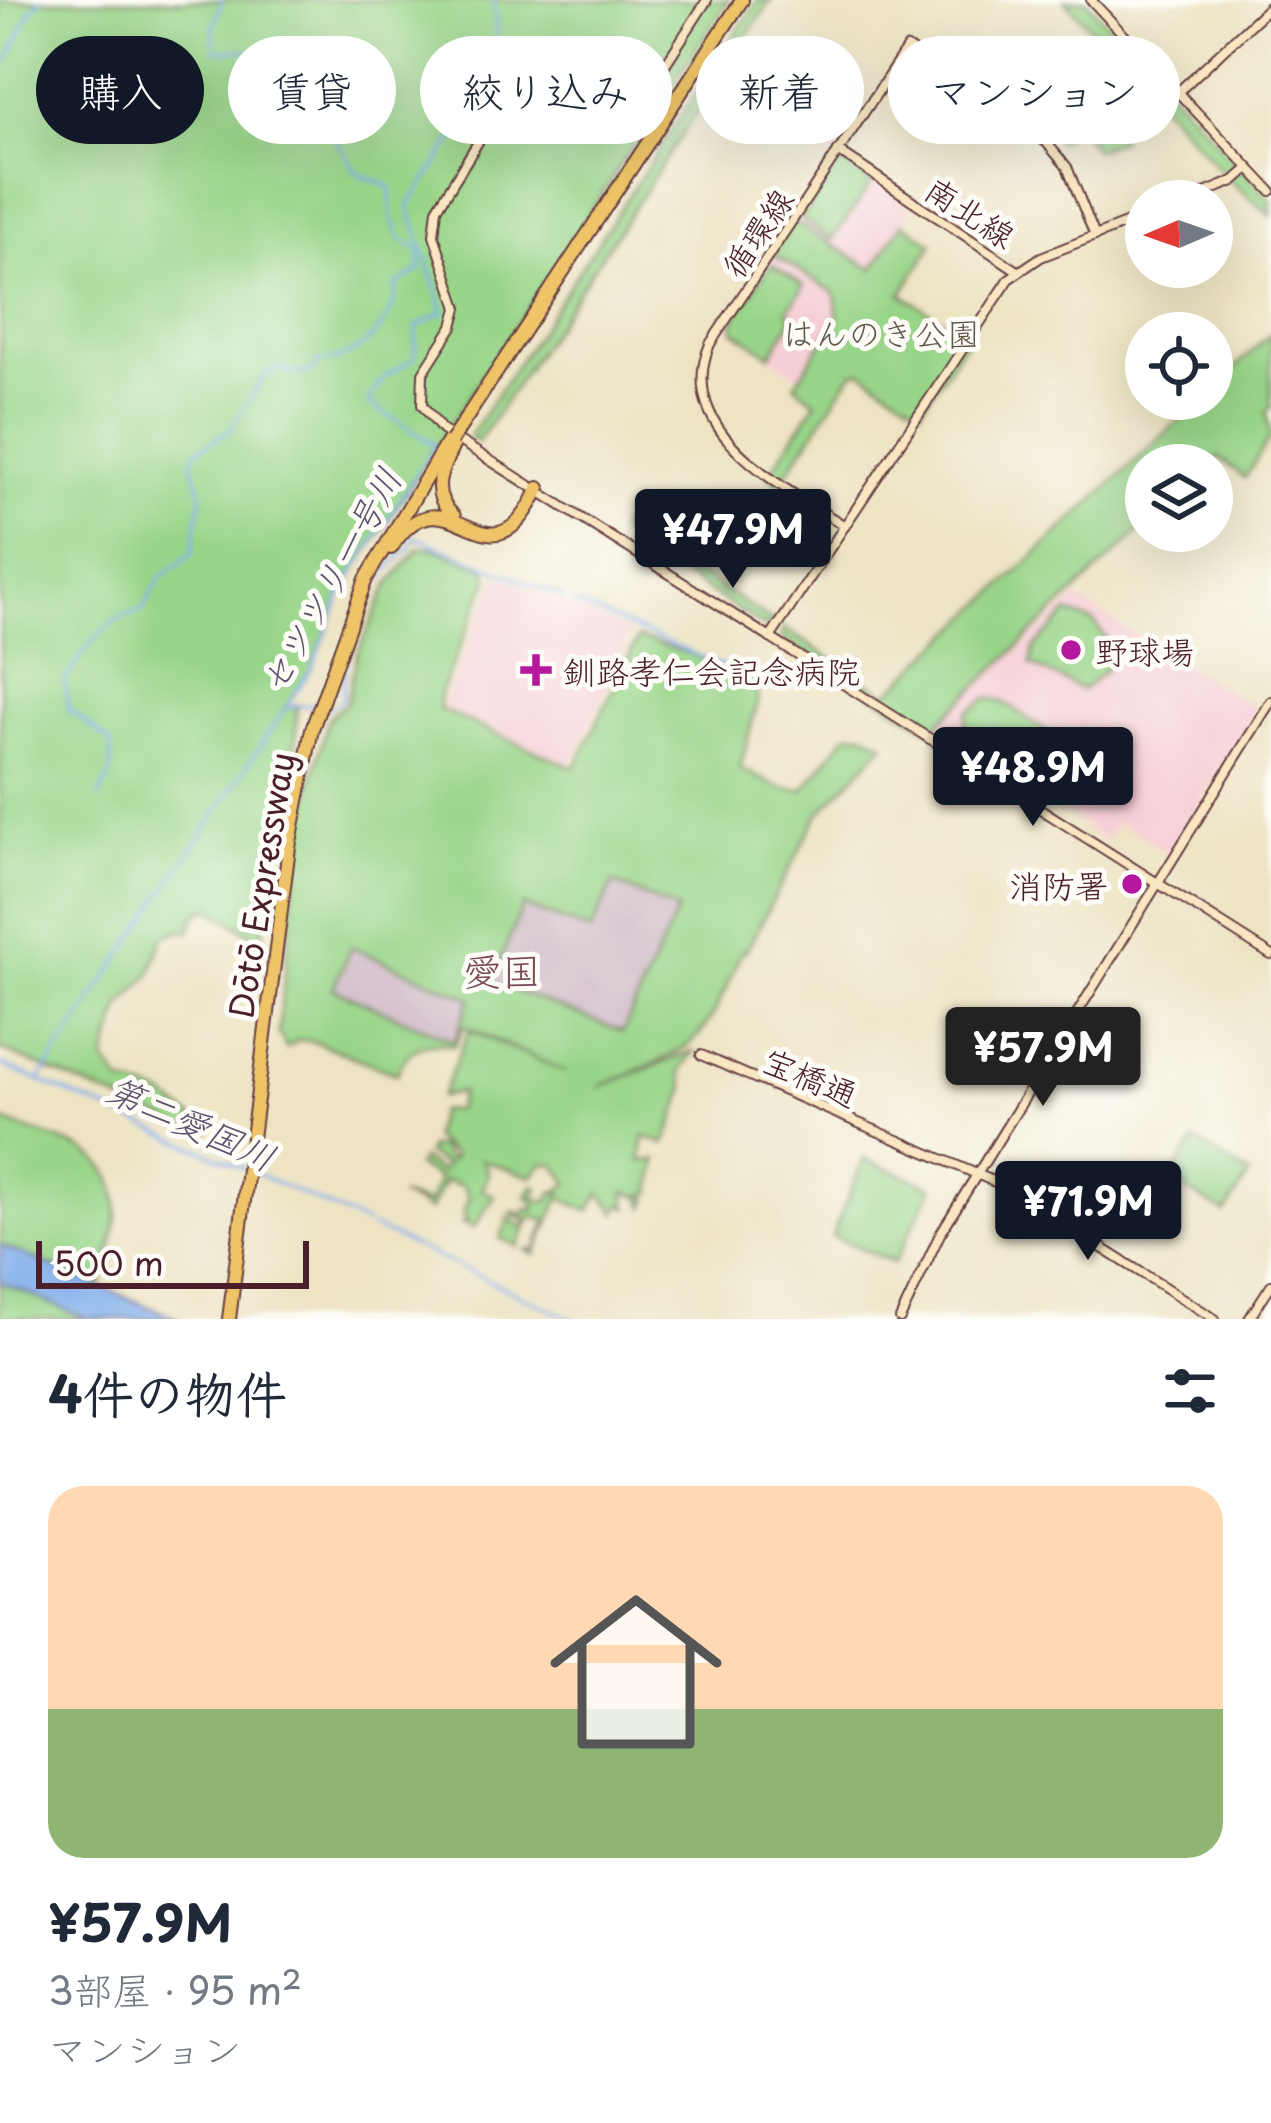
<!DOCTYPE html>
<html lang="ja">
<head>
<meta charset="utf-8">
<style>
  body { margin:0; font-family:"Playpen Sans","Klee One",sans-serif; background:#f6f6f7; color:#1f2937; height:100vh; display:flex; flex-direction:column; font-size:45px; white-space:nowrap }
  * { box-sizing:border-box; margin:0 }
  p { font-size:39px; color:#747a83 }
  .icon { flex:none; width:66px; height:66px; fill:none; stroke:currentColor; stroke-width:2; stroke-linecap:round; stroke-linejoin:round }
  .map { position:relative; height:1319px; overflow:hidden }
  .details { display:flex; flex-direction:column; background:#fff; flex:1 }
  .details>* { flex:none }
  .hud { position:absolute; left:36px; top:36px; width:1200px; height:108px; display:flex; gap:24px }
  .needle { width:78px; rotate:268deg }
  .buttons { position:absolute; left:1125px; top:180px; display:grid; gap:24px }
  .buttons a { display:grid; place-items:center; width:108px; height:108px; border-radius:50%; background:#fff; box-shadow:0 12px 48px #0002; font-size:60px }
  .scale { position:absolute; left:36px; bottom:30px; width:273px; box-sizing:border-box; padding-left:12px; border:6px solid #4a1f2b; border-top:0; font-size:33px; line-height:42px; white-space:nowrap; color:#4a1f2b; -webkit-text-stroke:9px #fdfcf7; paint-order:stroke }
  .price { position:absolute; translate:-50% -102px; padding:0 27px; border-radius:12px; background:#111827; color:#fff; font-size:39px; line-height:78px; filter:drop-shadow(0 3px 6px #0008) }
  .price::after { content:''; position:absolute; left:50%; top:72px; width:36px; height:27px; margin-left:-18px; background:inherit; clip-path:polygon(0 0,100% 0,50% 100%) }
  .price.selected { background:#222; color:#fff }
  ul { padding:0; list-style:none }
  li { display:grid; align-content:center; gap:24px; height:636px; padding:0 48px }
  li+li { border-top:3px solid #e0e1e3 }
  li span { display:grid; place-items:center; height:372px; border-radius:36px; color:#555 }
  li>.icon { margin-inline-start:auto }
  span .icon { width:216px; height:216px; fill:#fffc; stroke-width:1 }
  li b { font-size:51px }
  h2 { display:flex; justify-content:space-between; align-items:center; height:144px; padding:0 48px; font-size:51px }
  .tag { padding:0 42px; border-radius:54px; background:#fff; box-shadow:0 12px 48px #0002; font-size:42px; line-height:108px }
  .tag.selected { background:#111827; color:#fff }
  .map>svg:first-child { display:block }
  .built { fill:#f6cfd6 }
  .industrial { fill:#d1bdc9 }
  .green { fill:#99d589; stroke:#727a5a; stroke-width:3; fill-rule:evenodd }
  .water { fill:#81afeb; stroke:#66678b; stroke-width:3 }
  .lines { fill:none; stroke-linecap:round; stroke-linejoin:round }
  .stream { stroke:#81afeb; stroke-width:3 }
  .secondary-casing { stroke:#633d42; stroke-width:12 }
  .highway-casing { stroke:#633d42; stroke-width:16 }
  .secondary { stroke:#f9e7c3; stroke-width:8 }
  .highway { stroke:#efc469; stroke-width:12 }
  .highway-bridge-casing { stroke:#633d42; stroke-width:16; stroke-linecap:butt }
  .highway-bridge { stroke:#efc469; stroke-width:12 }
  .poi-dot { fill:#b5179e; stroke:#fdfcf7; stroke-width:4.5 }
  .labels { text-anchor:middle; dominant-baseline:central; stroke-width:10; stroke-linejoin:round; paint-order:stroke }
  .street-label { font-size:33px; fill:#4a1f2b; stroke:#fdfcf7 }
  .park-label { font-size:33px; fill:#625647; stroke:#fdfcf7 }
  .poi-label { font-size:33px; fill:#4a1f2b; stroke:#fdfcf7; text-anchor:start }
  .water-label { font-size:36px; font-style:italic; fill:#5d516e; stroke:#fdfcf7 }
  .quarter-label { font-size:39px; fill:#79495a; stroke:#fdfcf7 }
</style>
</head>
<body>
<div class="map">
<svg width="1271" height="1319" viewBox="0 0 1271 1319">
  <rect width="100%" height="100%" fill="#fdfcf7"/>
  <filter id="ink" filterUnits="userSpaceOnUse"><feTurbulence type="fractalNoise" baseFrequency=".00833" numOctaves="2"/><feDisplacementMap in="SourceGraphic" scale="24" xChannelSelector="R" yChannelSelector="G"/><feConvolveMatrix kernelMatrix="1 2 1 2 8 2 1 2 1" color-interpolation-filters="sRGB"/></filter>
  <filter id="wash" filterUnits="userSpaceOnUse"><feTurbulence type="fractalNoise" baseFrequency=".004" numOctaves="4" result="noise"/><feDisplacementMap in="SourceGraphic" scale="48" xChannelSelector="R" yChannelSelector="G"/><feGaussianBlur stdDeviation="2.7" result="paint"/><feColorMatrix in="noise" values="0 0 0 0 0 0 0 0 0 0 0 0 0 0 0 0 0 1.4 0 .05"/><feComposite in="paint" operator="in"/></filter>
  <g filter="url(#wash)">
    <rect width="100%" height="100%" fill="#eee4c4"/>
    <g class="built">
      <polygon points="843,161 909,204 909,213 873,269 796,224 836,163"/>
      <polygon points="775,255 835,293 838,316 800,377 727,328"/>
      <polygon points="498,575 631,632 572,764 441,707"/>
      <polygon points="1076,598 1257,709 1169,854 1118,822 1105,841 937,723"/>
    </g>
    <g class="industrial">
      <polygon points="612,883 677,910 623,1033 490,982 524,905"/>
      <polygon points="352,946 471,998 454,1041 333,989"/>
    </g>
    <g class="green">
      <polygon points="0,0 729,0 344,588 313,666 285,708 297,705 296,742 283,778 262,941 209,908 196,915 189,932 180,930 163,938 150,975 121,1006 105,1061 121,1083 163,1095 210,1130 205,1137 0,1049"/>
      <polygon points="758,0 771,0 478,442 469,437"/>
      <polygon points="1065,0 1086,0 1271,200 1271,216 1226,177 1133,72 1094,109 1121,139 1095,150 1079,125 1058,142 1052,135 1125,65"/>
      <polygon points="845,163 872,182 832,240 801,219 836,165"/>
      <polygon points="792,221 873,269 903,223 933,244 902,294 968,337 921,409 862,371 853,372 780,484 768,476 816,402 795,385 838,316 835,293 771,253"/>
      <polygon points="771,264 804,286 788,311 793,318 771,355 735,331 733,322"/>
      <polygon points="1271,334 1271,407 1266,412 1271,436 1245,478 1218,457 1209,465 1146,465 1146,525 931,730 781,638 783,628 887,694 1202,399 1212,399 1212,389"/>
      <polygon points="621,525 774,622 764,627 619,533"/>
      <path d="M419,548H434L486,568L489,579L440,694L439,709L575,768L638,638L694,655L754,683L758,700L740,768L780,788L803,790L848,733H864L885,744L818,815L746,951L742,950C699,1055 700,1043 599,1087L694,1051L681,1071L685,1090L668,1138L664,1144L645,1136L641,1161L657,1160L652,1193L643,1194L649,1199L645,1207L641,1197L625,1192L628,1208L620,1204L617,1213L600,1193L589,1211L560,1198L535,1255L525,1250H536L547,1220L531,1217L518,1247L500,1238L509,1218L523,1228L527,1221L511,1214L513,1211L523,1215L527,1208L534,1211L535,1204L527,1197L533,1185L539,1188L534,1196L539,1201H549L553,1192L563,1194L558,1191L569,1183L555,1164H542L532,1177L482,1160L489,1174L482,1190L495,1196L474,1228L462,1223L467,1221L463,1212L469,1198L463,1186L445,1181L430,1210L399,1196L428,1204L439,1179L416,1166L421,1159L440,1172L445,1166L426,1154L430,1147H440L449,1162L454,1156L432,1137L439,1111L456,1110L461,1092L441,1097L469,1030L566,1072L464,1026L454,1046C426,1039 407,1047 397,1074L312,1041L299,1040L287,1048L278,1033L302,823L328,718L346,704L358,651L389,584ZM613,883L677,910L623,1032L491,982L523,906L591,931ZM351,947L471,998L454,1041L333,989Z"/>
      <polygon points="1068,613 1094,622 1108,641 1105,671 1082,690 1031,664 1034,648"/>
      <polygon points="987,698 1000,700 1049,733 1051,753 1040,767 1019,770 965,732 967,712"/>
      <path d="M0,1119C26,1131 55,1137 81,1149C149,1183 102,1262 92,1319H0Z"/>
      <polygon points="1195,1141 1249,1175 1225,1213 1169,1180"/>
      <polygon points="864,1159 933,1187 894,1263 832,1236"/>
    </g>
    <polygon class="water" points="0,1245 179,1319 87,1319 0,1282"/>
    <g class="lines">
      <g class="stream">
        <path d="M0,68C22,47 18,19 42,0"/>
        <polyline points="576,604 769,686"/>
        <polyline points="288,707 313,705"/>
        <path d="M325,709L342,701C344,660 358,607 385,573C397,558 407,556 415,537L563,597"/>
        <path d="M98,799L111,773V743L69,710L64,682C82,654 108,613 142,611L161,577L192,554L202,495L192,464L196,451L230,430L265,375L280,367L291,374L313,371L317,361C352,365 399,322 395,286L420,270V249L400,239L391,214V187L357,173L319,112L288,98L247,50L215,51L213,26L222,0"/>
        <polyline points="0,1064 244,1168"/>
        <polyline points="39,1081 313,666 344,588 435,445 367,402 385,376 414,359 417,326 444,312 409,206 499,72 494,0"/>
        <polyline points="253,1172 366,1224"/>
        <polyline points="372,1227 573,1319"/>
      </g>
    </g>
  </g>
  <g filter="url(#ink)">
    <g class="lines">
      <defs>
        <g id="secondary">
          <polyline points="707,0 650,88 629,106 507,116 483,134 437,209 434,235 458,308 453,326 423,373 422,405 442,430 930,739"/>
          <polyline points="1091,0 1271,191"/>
          <polyline points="1178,92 1271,5"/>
          <polyline points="838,151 1018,271"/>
          <polyline points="1185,201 1234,181 1249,168"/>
          <path d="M845,526C786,488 672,433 710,344L907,48L1046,142L1067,167L1095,236"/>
          <polyline points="770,638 1010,278 1041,257 1146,216"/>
          <polyline points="927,737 1271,955"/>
          <polyline points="701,1055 1002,1185 1215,1319"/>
          <polyline points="900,1319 940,1234 1271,701"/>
          <polyline points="1249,1319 1271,1285"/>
        </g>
        <g id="highway">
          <polyline points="457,432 742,0"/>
          <path d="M454,516C428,493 441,470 454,444"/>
          <path d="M391,548C448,458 488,600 539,488"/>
          <polyline points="229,1319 289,847 312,729 366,579 449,439"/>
        </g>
      </defs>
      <use href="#secondary" class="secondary-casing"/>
      <use href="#highway" class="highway-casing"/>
      <use href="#secondary" class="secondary"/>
      <use href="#highway" class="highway"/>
      <defs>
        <polyline id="highway-bridge" points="451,441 457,432"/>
      </defs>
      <use href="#highway-bridge" class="highway-bridge-casing"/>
      <use href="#highway-bridge" class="highway-bridge"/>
    </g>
  </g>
  <g class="poi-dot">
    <circle cx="1071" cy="650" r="12"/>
    <path d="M530 652h12v12h12v12h-12v12h-12v-12h-12v-12h12z"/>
    <circle cx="1132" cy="884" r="12"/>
  </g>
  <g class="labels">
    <g class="street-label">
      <text transform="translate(971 211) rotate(33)">南北線</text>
      <text transform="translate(756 232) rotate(-56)">循環線</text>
      <text transform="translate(260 885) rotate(-81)">Dōtō Expressway</text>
      <text transform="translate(811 1076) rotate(23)">宝橋通</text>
    </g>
    <g class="park-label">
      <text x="881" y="332">はんのき公園</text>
    </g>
    <g class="poi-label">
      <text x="1095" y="650">野球場</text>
      <text x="563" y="670">釧路孝仁会記念病院</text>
      <text x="1108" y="884" text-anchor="end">消防署</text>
    </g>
    <g class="water-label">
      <text transform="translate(329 580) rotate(-61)">セツツリ一号川</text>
      <text transform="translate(192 1122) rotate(24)">第二愛国川</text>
    </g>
    <g class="quarter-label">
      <text x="502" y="969">愛国</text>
    </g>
  </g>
</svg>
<div class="buttons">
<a><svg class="needle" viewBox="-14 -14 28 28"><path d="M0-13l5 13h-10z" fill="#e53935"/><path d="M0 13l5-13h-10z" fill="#747a83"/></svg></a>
<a><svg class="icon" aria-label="locate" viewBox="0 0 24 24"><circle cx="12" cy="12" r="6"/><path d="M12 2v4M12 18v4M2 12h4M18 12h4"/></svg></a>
<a><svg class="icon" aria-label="layers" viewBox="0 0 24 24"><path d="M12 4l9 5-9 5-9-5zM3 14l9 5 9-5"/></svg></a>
</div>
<div class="scale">500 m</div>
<b class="price" style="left:733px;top:591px">¥47.9M</b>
<b class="price" style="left:1033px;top:829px">¥48.9M</b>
<b class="price selected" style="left:1043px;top:1109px">¥57.9M</b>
<b class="price" style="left:1088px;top:1263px">¥71.9M</b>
<div class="hud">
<a class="tag selected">購入</a>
<a class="tag">賃貸</a>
<a class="tag">絞り込み</a>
<a class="tag">新着</a>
<a class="tag">マンション</a>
</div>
</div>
<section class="details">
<h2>4件の物件<svg class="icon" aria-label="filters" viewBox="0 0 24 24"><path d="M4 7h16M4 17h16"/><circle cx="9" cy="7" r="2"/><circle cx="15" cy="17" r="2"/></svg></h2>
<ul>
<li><span style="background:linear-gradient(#ffd9b3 60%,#8fb573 0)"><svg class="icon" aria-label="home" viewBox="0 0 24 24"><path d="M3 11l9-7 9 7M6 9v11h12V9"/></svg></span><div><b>¥57.9M</b><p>3部屋 · 95 m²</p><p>マンション</p></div></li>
</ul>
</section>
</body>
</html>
